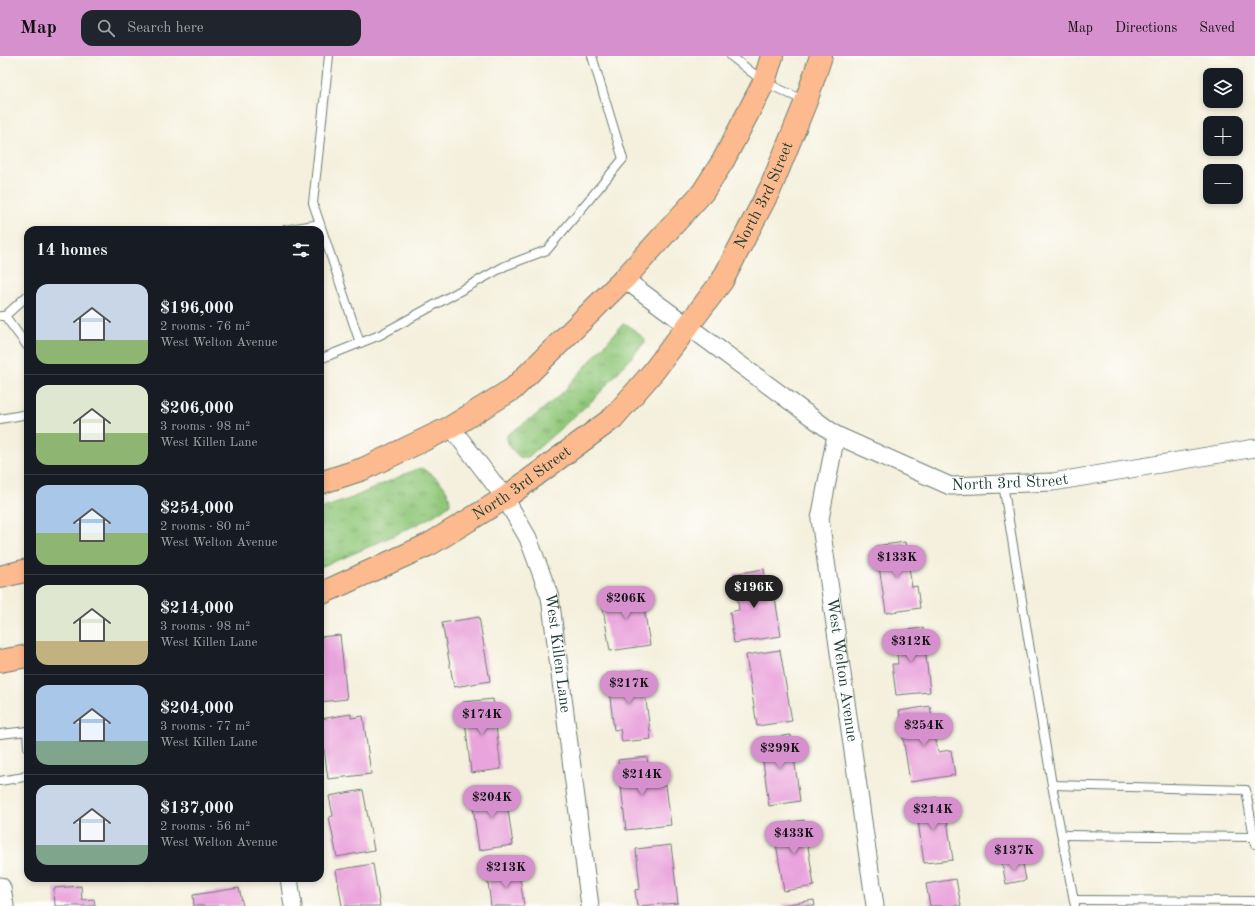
<!DOCTYPE html>
<html lang="en">
<head>
<meta charset="utf-8">
<style>
  body { margin:0; font-family:"Old Standard TT",serif; background:#20242c; color:#f1f3f6; height:100vh; display:flex; flex-direction:column; font-size:15px; white-space:nowrap }
  * { box-sizing:border-box; margin:0 }
  p { font-size:13px; color:#9ea1a6 }
  .icon { flex:none; width:22px; height:22px; fill:none; stroke:currentColor; stroke-width:2; stroke-linecap:round; stroke-linejoin:round }
  .map { position:relative; flex:1; overflow:hidden }
  .side { position:absolute; left:24px; top:170px; width:300px; height:656px; display:flex; flex-direction:column; background:#171b24; border-radius:12px; box-shadow:0 2px 6px #0003 }
  .side>* { flex:none }
  .buttons { position:absolute; left:1203px; top:12px; display:grid; gap:8px }
  .buttons a { display:grid; place-items:center; width:40px; height:40px; border-radius:8px; background:#171b24; box-shadow:0 2px 6px #0003; font-size:20px }
  .price { position:absolute; translate:-50% -34px; padding:0 9px; border-radius:14px; background:#d690ce; color:#111; font-size:13px; line-height:26px; filter:drop-shadow(0 1px 2px #0008) }
  .price::after { content:''; position:absolute; left:50%; top:24px; width:12px; height:9px; margin-left:-6px; background:inherit; clip-path:polygon(0 0,100% 0,50% 100%) }
  .price.active { background:#222; color:#fff }
  ul { padding:0; list-style:none }
  li { display:flex; align-items:center; gap:12px; height:100px; padding:0 12px }
  li+li { border-top:1px solid #363941 }
  li span { display:grid; place-items:center; flex:none; width:112px; height:80px; border-radius:12px; color:#555 }
  li>.icon { margin-inline-start:auto }
  span .icon { width:48px; height:48px; fill:#fffc; stroke-width:1 }
  li b { font-size:17px }
  h2 { display:flex; justify-content:space-between; align-items:center; height:48px; padding:0 12px; font-size:17px }
  header { display:flex; align-items:center; gap:24px; box-sizing:border-box; height:56px; padding:0 20px; background:#d690ce; color:#111 }
  header strong { font-size:19px }
  nav { display:flex; gap:22px; margin-inline-start:auto; font-size:14px }
  .search { width:280px; height:36px; background:#20242c; display:flex; align-items:center; gap:10px; box-sizing:border-box; padding:0 14px; border-radius:12px; color:#9ea1a6; font-size:15px }
  .map>svg:first-child { display:block }
  .grass { fill:url(#grass-tufts); stroke:#588256 }
  .building { fill:#eaa4dd }
  .lines { fill:none; stroke-linecap:round; stroke-linejoin:round }
  .service-casing { stroke:#6a7c6f; stroke-width:10 }
  .minor-casing { stroke:#6a7c6f; stroke-width:19 }
  .tertiary-casing { stroke:#6a7c6f; stroke-width:23 }
  .primary-casing { stroke:#6a7c6f; stroke-width:24 }
  .service { stroke:#fff; stroke-width:8 }
  .minor { stroke:#fff; stroke-width:17 }
  .tertiary { stroke:#fff; stroke-width:21 }
  .primary { stroke:#fcba8e; stroke-width:22 }
  .labels { text-anchor:middle; dominant-baseline:central; stroke-width:4; stroke-linejoin:round; paint-order:stroke }
  .street-label { font-size:16px; fill:#1f3d34; stroke:#fdfcf7 }
</style>
</head>
<body>
<header>
<strong>Map</strong>
<div class="search"><svg class="icon" aria-label="search" viewBox="0 0 24 24"><circle cx="10" cy="10" r="6"/><path d="M15 15l6 6"/></svg>Search here</div>
<nav><a>Map</a><a>Directions</a><a>Saved</a></nav>
</header>
<div class="map">
<svg width="1255" height="850" viewBox="0 0 1255 850">
  <defs>
    <pattern id="grass-tufts" width="24" height="20" patternUnits="userSpaceOnUse"><rect width="24" height="20" fill="#90c779"/><path d="M3 7l-1-3M5 7V3M7 7l1-3M15 17l-1-3M17 17v-4M19 17l1-3" fill="none" stroke="#75a364"/></pattern>
  </defs>
  <rect width="100%" height="100%" fill="#fdfcf7"/>
  <filter id="ink" filterUnits="userSpaceOnUse"><feTurbulence type="fractalNoise" baseFrequency=".025" numOctaves="2"/><feDisplacementMap in="SourceGraphic" scale="8" xChannelSelector="R" yChannelSelector="G"/><feConvolveMatrix kernelMatrix="1 2 1 2 8 2 1 2 1" color-interpolation-filters="sRGB"/></filter>
  <filter id="wash" filterUnits="userSpaceOnUse"><feTurbulence type="fractalNoise" baseFrequency=".012" numOctaves="4" result="noise"/><feDisplacementMap in="SourceGraphic" scale="16" xChannelSelector="R" yChannelSelector="G"/><feGaussianBlur stdDeviation="0.9" result="paint"/><feColorMatrix in="noise" values="0 0 0 0 0 0 0 0 0 0 0 0 0 0 0 0 0 1.4 0 .05"/><feComposite in="paint" operator="in"/></filter>
  <g filter="url(#wash)">
    <rect width="100%" height="100%" fill="#f4f0dd"/>
    <g class="grass">
      <path d="M623,268L628,269L645,283V286L595,342L527,402H521C514,396 506,389 507,379L536,359L563,336Z"/>
      <path d="M422,412C435,420 450,431 450,448C435,461 417,468 399,477C373,489 347,501 320,511V453L352,442L414,414Z"/>
    </g>
    <g id="blocks">
      <g class="building">
        <polygon points="905,486 912,531 917,530 920,552 886,557 876,490"/>
        <polygon points="764,513 768,543 775,542 781,580 734,587 730,556 739,554 734,518"/>
        <polygon points="641,533 650,589 610,595 601,540"/>
        <polygon points="479,561 490,625 454,631 442,567"/>
        <polygon points="923,572 930,636 896,639 892,608 898,608 895,575"/>
        <polygon points="340,579 347,643 320,646 320,581"/>
        <polygon points="780,594 792,665 757,670 746,599"/>
        <polygon points="642,614 651,683 622,686 620,673 614,674 607,618"/>
        <polygon points="493,643 501,713 471,717 463,646"/>
        <polygon points="930,650 938,696 951,694 955,719 910,726 899,655"/>
        <polygon points="351,658 351,662 363,660 371,718 328,723 320,663"/>
        <polygon points="791,679 800,745 769,750 760,683"/>
        <polygon points="647,701 650,731 666,729 671,769 626,774 618,704"/>
        <polygon points="505,732 513,789 479,794 471,737"/>
        <polygon points="363,734 374,794 337,801 329,761 333,760 329,740"/>
        <polygon points="938,741 940,758 946,757 953,804 924,807 915,744"/>
        <polygon points="804,764 814,830 784,835 773,769"/>
        <polygon points="671,789 678,847 637,850 635,834 640,833 636,793"/>
        <polygon points="1022,803 1026,824 1006,828 1002,807"/>
        <polygon points="373,808 380,850 342,850 336,814"/>
        <polygon points="519,814 524,850 491,850 487,818"/>
        <polygon points="956,823 961,850 930,850 926,828"/>
        <polygon points="81,830 82,844 94,843 95,850 55,850 54,832"/>
        <polygon points="239,832 243,850 194,850 193,839"/>
        <polygon points="814,844 815,850 781,850 781,849"/>
      </g>
    </g>
  </g>
  <g filter="url(#ink)">
    <use href="#blocks" fill-opacity="0" stroke="#6a7c6f" stroke-width="1"/>
    <g class="lines">
      <defs>
        <g id="service">
          <polyline points="329,0 313,147 360,287"/>
          <polyline points="731,0 764,26 805,45"/>
          <polyline points="285,174 320,168"/>
          <polyline points="1,260 5,260 28,239"/>
          <polyline points="5,260 28,291"/>
          <polyline points="320,303 380,279 505,210 547,194 623,103 592,0"/>
          <polyline points="0,363 28,358"/>
          <polyline points="1003,428 1052,729 1075,850"/>
          <polyline points="27,675 28,691"/>
          <polyline points="0,678 28,675"/>
          <polyline points="0,725 24,721 28,717"/>
          <polyline points="1052,729 1246,734 1255,788"/>
          <polyline points="1062,779 1253,781"/>
          <polyline points="1074,844 1255,845"/>
        </g>
        <g id="minor">
          <path id="s1" d="M624,223L836,379L950,430L1053,426L1255,392"/>
          <path id="s2" d="M451,371L505,442L528,482L550,541L590,850"/>
          <path id="s3" d="M836,379L820,463L875,850"/>
          <polyline points="289,822 293,850"/>
        </g>
        <polyline id="tertiary" points="0,832 3,850"/>
        <g id="primary">
          <polyline points="320,427 363,413 451,371 513,333 624,223 703,136 723,105 764,26 772,0"/>
          <polyline points="0,521 28,514"/>
          <path id="s4" d="M320,538L430,488L505,442L613,362L653,316L722,225L771,131L806,45L821,0"/>
          <polyline points="0,605 28,600"/>
        </g>
      </defs>
      <use href="#service" class="service-casing"/>
      <use href="#minor" class="minor-casing"/>
      <use href="#tertiary" class="tertiary-casing"/>
      <use href="#primary" class="primary-casing"/>
      <use href="#service" class="service"/>
      <use href="#minor" class="minor"/>
      <use href="#tertiary" class="tertiary"/>
      <use href="#primary" class="primary"/>
    </g>
  </g>
  <g class="labels">
    <g class="street-label">
      <text stroke="none"><textPath href="#s4" startOffset="614">North 3rd Street</textPath></text>
      <text stroke="none"><textPath href="#s1" startOffset="448">North 3rd Street</textPath></text>
      <text stroke="none"><textPath href="#s4" startOffset="231">North 3rd Street</textPath></text>
      <text stroke="none"><textPath href="#s2" startOffset="255">West Killen Lane</textPath></text>
      <text stroke="none"><textPath href="#s3" startOffset="238">West Welton Avenue</textPath></text>
    </g>
  </g>
</svg>
<div class="buttons">
<a><svg class="icon" aria-label="layers" viewBox="0 0 24 24"><path d="M12 4l9 5-9 5-9-5zM3 14l9 5 9-5"/></svg></a>
<a>+</a>
<a>−</a>
</div>
<b class="price" style="left:897px;top:523px">$133K</b>
<b class="price active" style="left:754px;top:553px">$196K</b>
<b class="price" style="left:626px;top:564px">$206K</b>
<b class="price" style="left:911px;top:607px">$312K</b>
<b class="price" style="left:629px;top:649px">$217K</b>
<b class="price" style="left:482px;top:680px">$174K</b>
<b class="price" style="left:924px;top:691px">$254K</b>
<b class="price" style="left:780px;top:714px">$299K</b>
<b class="price" style="left:642px;top:740px">$214K</b>
<b class="price" style="left:492px;top:763px">$204K</b>
<b class="price" style="left:933px;top:775px">$214K</b>
<b class="price" style="left:794px;top:799px">$433K</b>
<b class="price" style="left:1014px;top:816px">$137K</b>
<b class="price" style="left:506px;top:833px">$213K</b>
<section class="side">
<h2>14 homes<svg class="icon" aria-label="filters" viewBox="0 0 24 24"><path d="M4 7h16M4 17h16"/><circle cx="9" cy="7" r="2"/><circle cx="15" cy="17" r="2"/></svg></h2>
<ul>
<li><span style="background:linear-gradient(#c9d6e8 70%,#8fb573 0)"><svg class="icon" aria-label="home" viewBox="0 0 24 24"><path d="M3 11l9-7 9 7M6 9v11h12V9"/></svg></span><div><b>$196,000</b><p>2 rooms · 76 m²</p><p>West Welton Avenue</p></div></li>
<li><span style="background:linear-gradient(#dfe7d0 60%,#8fb573 0)"><svg class="icon" aria-label="home" viewBox="0 0 24 24"><path d="M3 11l9-7 9 7M6 9v11h12V9"/></svg></span><div><b>$206,000</b><p>3 rooms · 98 m²</p><p>West Killen Lane</p></div></li>
<li><span style="background:linear-gradient(#a9c7e8 60%,#8fb573 0)"><svg class="icon" aria-label="home" viewBox="0 0 24 24"><path d="M3 11l9-7 9 7M6 9v11h12V9"/></svg></span><div><b>$254,000</b><p>2 rooms · 80 m²</p><p>West Welton Avenue</p></div></li>
<li><span style="background:linear-gradient(#dfe7d0 70%,#c2b280 0)"><svg class="icon" aria-label="home" viewBox="0 0 24 24"><path d="M3 11l9-7 9 7M6 9v11h12V9"/></svg></span><div><b>$214,000</b><p>3 rooms · 98 m²</p><p>West Killen Lane</p></div></li>
<li><span style="background:linear-gradient(#a9c7e8 70%,#7fa58c 0)"><svg class="icon" aria-label="home" viewBox="0 0 24 24"><path d="M3 11l9-7 9 7M6 9v11h12V9"/></svg></span><div><b>$204,000</b><p>3 rooms · 77 m²</p><p>West Killen Lane</p></div></li>
<li><span style="background:linear-gradient(#c9d6e8 75%,#7fa58c 0)"><svg class="icon" aria-label="home" viewBox="0 0 24 24"><path d="M3 11l9-7 9 7M6 9v11h12V9"/></svg></span><div><b>$137,000</b><p>2 rooms · 56 m²</p><p>West Welton Avenue</p></div></li>
</ul>
</section>
</div>
</body>
</html>
